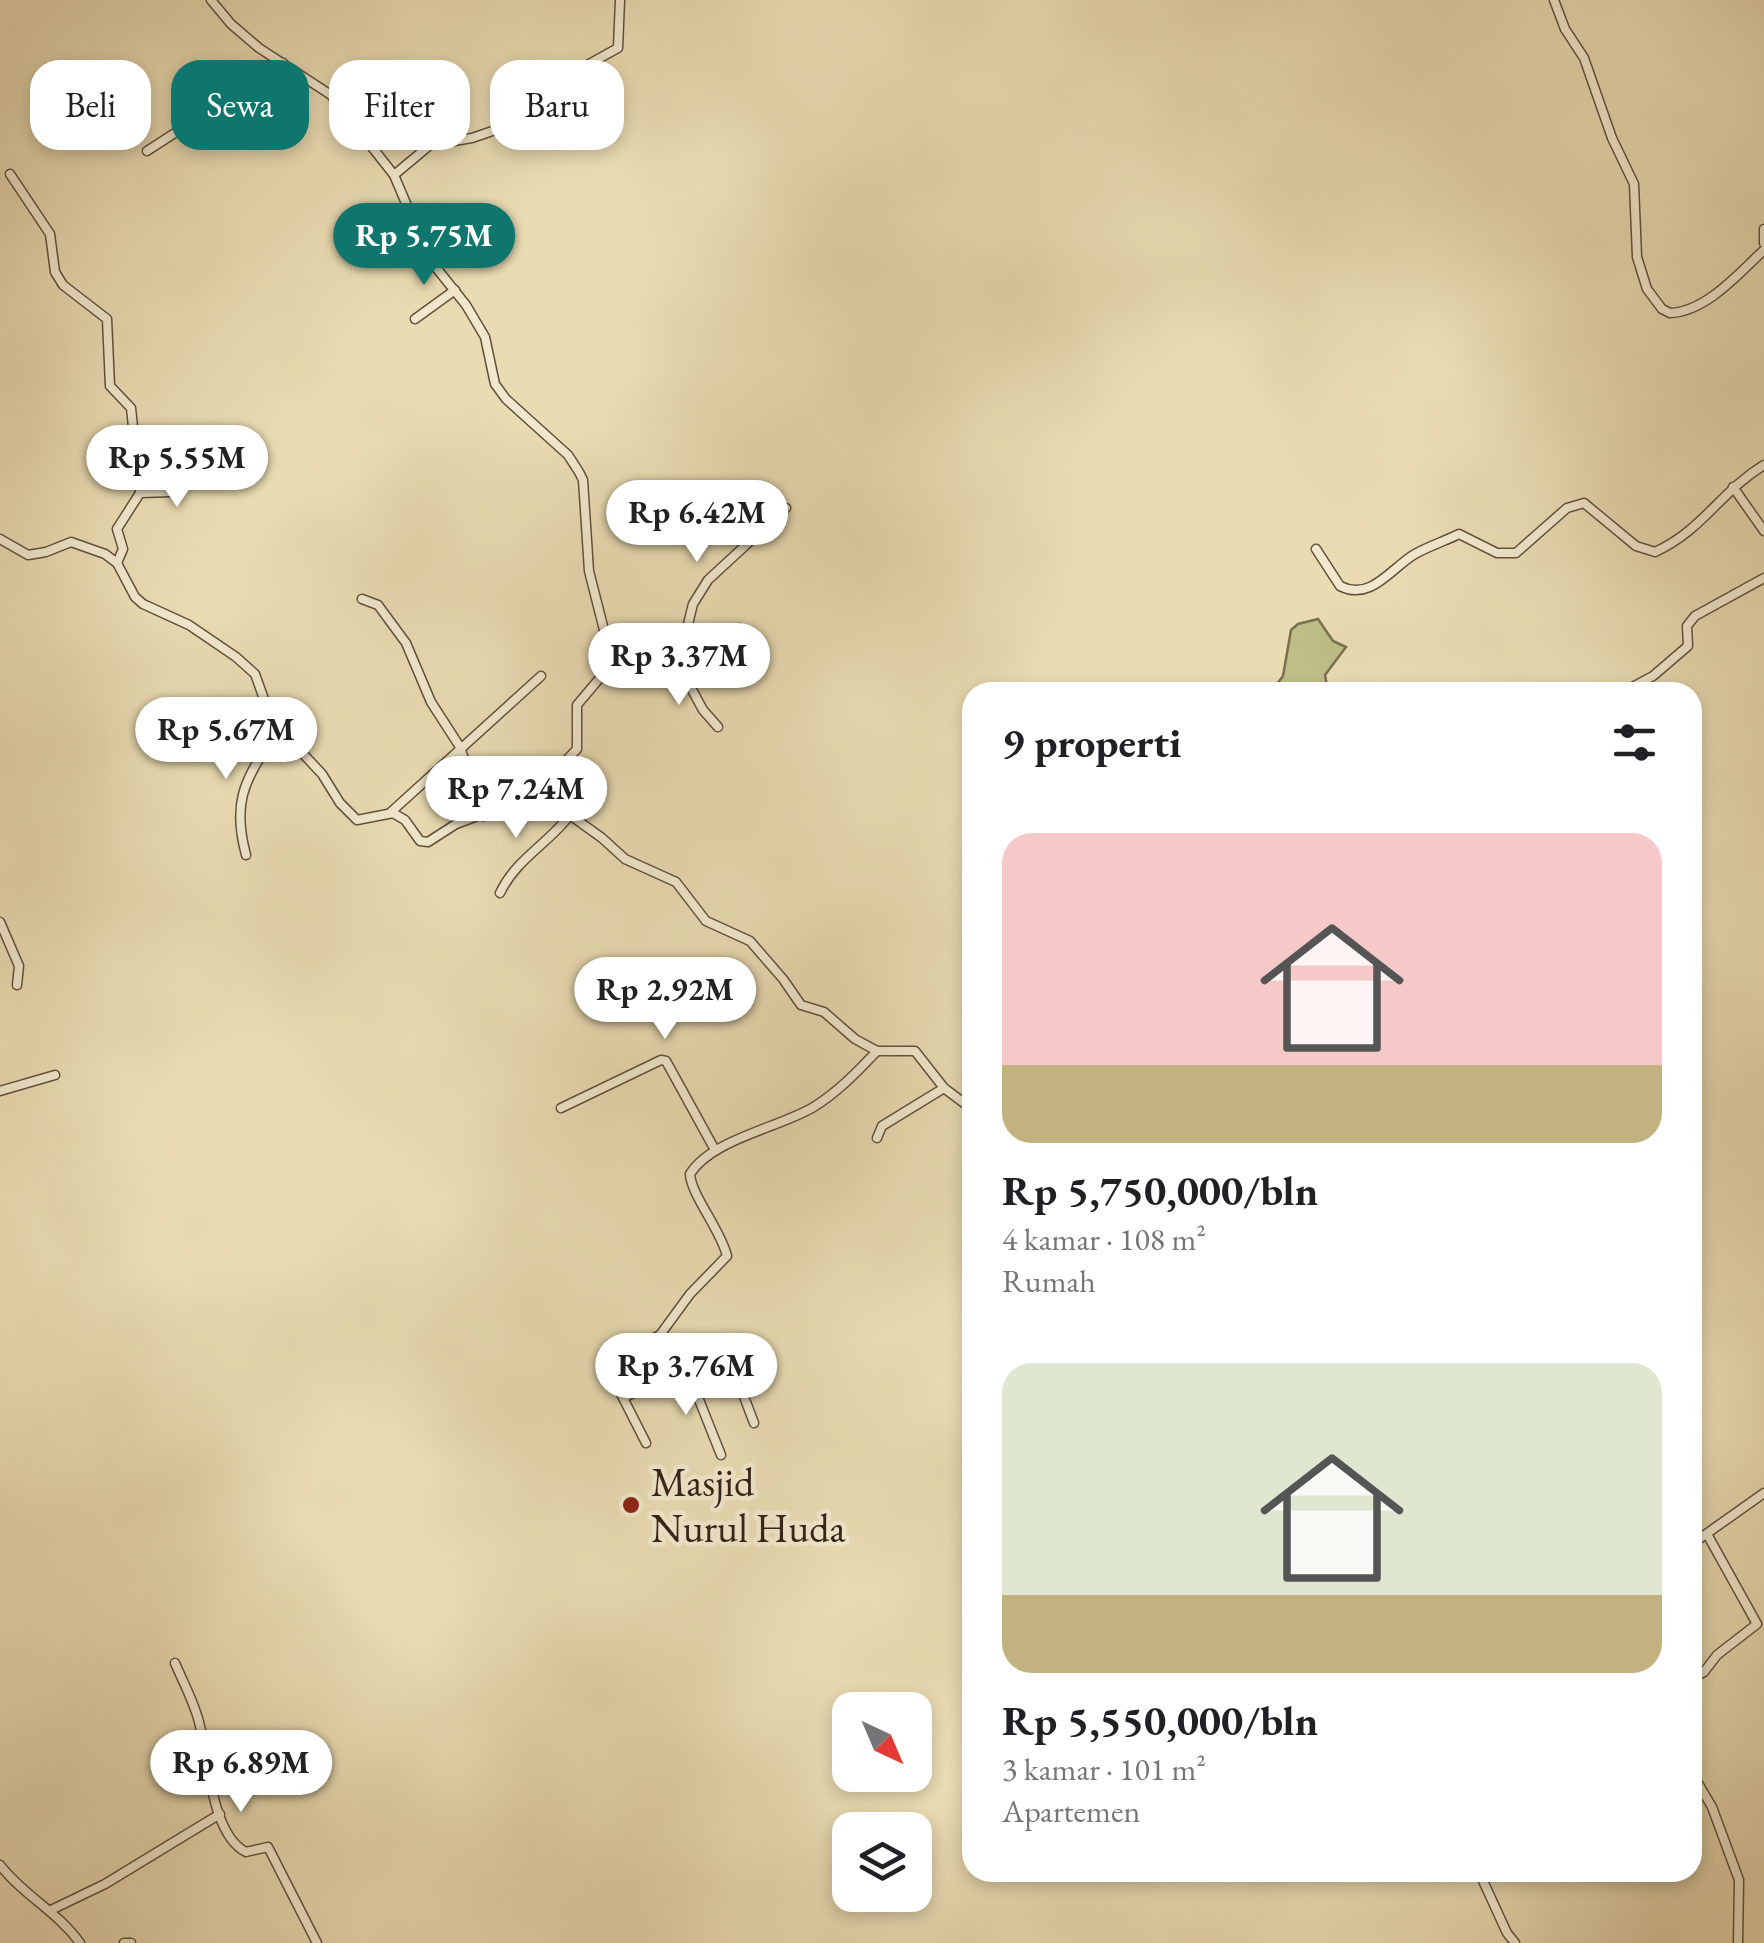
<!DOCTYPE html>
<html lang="id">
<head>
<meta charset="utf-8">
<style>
  body { margin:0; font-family:"EB Garamond",serif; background:#f2f2f2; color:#202124; height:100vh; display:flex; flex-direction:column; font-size:38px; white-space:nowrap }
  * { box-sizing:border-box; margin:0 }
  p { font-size:32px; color:#757577 }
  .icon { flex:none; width:55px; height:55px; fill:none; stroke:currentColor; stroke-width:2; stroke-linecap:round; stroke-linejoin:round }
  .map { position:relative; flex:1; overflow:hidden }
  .panel { position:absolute; left:962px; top:682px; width:740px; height:1200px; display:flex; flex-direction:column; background:#fff; border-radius:30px; box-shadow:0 5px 15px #0003 }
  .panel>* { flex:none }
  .guide { position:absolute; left:30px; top:60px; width:782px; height:90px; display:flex; gap:20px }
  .needle { width:65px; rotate:136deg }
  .fabs { position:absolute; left:832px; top:1692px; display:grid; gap:20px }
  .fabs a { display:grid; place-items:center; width:100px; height:100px; border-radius:20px; background:#fff; box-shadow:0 5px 15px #0003; font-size:50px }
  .price { position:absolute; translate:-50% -85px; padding:0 22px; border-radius:35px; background:#fff; color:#222; font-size:32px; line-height:65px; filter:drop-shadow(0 2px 5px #0008) }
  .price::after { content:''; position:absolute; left:50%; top:60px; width:30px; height:22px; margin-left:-15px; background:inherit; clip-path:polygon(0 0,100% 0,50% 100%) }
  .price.on { background:#0f766e; color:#fff }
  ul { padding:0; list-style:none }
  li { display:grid; align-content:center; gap:20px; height:530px; padding:0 40px }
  li span { display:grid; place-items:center; height:310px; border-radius:30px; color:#555 }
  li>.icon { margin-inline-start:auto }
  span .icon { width:180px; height:180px; fill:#fffc; stroke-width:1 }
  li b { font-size:42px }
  h2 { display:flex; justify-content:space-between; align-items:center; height:120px; padding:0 40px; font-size:42px }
  .pill { padding:0 35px; border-radius:30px; background:#fff; box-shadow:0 5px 15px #0003; font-size:35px; line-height:90px }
  .pill.on { background:#0f766e; color:#fff }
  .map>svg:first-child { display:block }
  .green { fill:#bebe87; stroke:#7a704f; stroke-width:2.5 }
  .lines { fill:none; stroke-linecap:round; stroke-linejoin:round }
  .minor-casing { stroke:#62503e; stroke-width:11 }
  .minor { stroke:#f1e8cd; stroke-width:8 }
  .poi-dot { fill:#8f2418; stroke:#f1e8cd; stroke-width:4 }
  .labels { text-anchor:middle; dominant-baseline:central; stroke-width:9; stroke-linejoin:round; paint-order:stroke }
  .poi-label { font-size:40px; fill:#352217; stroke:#f1e8cd; text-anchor:start }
</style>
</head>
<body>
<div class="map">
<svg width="1764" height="1943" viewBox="0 0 1764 1943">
  <rect width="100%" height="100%" fill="#e9dbb2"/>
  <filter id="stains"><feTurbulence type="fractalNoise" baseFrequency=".002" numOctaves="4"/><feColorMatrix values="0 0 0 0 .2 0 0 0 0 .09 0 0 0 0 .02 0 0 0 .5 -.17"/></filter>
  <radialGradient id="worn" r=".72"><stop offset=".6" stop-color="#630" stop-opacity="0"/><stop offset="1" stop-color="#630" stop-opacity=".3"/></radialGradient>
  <polygon class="green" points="1318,619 1333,641 1346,647 1325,675 1328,692 1271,692 1283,676 1291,630 1298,624"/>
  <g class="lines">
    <defs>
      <g id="minor">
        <polyline points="211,0 231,24 259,48 331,95 394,175 430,260 466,305 485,337 495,384 506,399 568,455 579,472 583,480 589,571 605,634 610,666 577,705 577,749 547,781 570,815 602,838 625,859 676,882 706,921 750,941 783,979 801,1005 824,1012 855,1039 877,1051 915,1051 944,1088 972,1109"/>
        <path d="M1554,0L1565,29L1584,58L1612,138L1634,184L1637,257L1647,289L1662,309L1670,313C1706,312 1739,273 1764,250"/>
        <polyline points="147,151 283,63"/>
        <polyline points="10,174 50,234 55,272 63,285 107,319 110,386 131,408 140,493 117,529 123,549 117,563 135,597 143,604 189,625 236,657 255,674 264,699 293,743 322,774 340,803 357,820 393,813 405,820 420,841 428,842 456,824 506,805 547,781"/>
        <polyline points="394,175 430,145 472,138 513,124 524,113 540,86 560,80 618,48 620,0"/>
        <polyline points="1764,229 1764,243"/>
        <polyline points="415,319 455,290"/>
        <polyline points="1733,487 1764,531"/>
        <polyline points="140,493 170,492 203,474"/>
        <polyline points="0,539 28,555 46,552 71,542 105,554 117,563"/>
        <path d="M1316,549L1340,586C1371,602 1392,567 1415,554C1429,546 1445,541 1459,534L1497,553H1516L1567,508L1584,503L1636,546L1655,552C1703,530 1721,491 1764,465"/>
        <polyline points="362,599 378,605 406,643 431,702 460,747 483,816"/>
        <polyline points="610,666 678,664 739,628"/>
        <polyline points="1623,692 1653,676 1688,646 1687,626 1695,616 1764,578"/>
        <polyline points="718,727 703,710 678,664 693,604 708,580 786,508"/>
        <polyline points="211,730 224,726 264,699"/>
        <polyline points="391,812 541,676"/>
        <path d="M246,855C229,792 252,774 281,722"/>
        <path d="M500,893C516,859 548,844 570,815"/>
        <polyline points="0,922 19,966 17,985"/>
        <polyline points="0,1091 55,1075"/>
        <polyline points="561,1108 661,1060 666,1061 715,1150"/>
        <polyline points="877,1138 882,1126 944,1088"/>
        <polyline points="686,1367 721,1455"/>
        <polyline points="623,1398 715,1353 729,1357 754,1423"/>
        <path d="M646,1443L616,1384L614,1364L633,1349L660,1335L690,1294L727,1256C721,1230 691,1195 690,1174C711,1140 777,1128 812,1108C837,1093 857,1072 877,1051"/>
        <polyline points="1692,1544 1764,1493"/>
        <path d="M175,1663C183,1682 194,1702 199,1722C208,1756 211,1835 246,1852L268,1847L317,1943"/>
        <polyline points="1692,1678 1704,1672 1717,1655 1757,1624 1707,1534"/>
        <polyline points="1692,1773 1712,1807 1739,1880 1738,1943"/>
        <path d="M0,1865C23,1895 58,1912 80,1943"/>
        <polyline points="1479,1872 1507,1933 1515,1943"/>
        <polyline points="51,1910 105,1884 220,1814"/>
        <polyline points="124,1943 131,1943"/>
      </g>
    </defs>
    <use href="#minor" class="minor-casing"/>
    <use href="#minor" class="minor"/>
  </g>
  <circle class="poi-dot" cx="631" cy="1505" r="10"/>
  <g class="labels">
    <g class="poi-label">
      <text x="651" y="1482">Masjid<tspan x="651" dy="46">Nurul Huda</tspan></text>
    </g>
  </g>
  <rect width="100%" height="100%" filter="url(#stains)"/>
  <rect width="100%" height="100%" fill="url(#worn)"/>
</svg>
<div class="fabs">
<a><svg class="needle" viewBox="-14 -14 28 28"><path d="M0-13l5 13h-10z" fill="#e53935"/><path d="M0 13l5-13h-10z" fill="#757577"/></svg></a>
<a><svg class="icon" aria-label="layers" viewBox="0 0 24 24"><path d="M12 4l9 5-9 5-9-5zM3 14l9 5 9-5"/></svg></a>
</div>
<b class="price on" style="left:424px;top:288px">Rp 5.75M</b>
<b class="price" style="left:177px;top:510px">Rp 5.55M</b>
<b class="price" style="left:697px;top:565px">Rp 6.42M</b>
<b class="price" style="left:679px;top:708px">Rp 3.37M</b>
<b class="price" style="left:226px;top:782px">Rp 5.67M</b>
<b class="price" style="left:516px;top:841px">Rp 7.24M</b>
<b class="price" style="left:665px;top:1042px">Rp 2.92M</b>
<b class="price" style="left:686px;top:1418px">Rp 3.76M</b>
<b class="price" style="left:241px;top:1815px">Rp 6.89M</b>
<div class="guide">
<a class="pill">Beli</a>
<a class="pill on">Sewa</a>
<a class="pill">Filter</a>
<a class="pill">Baru</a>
</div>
<section class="panel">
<h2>9 properti<svg class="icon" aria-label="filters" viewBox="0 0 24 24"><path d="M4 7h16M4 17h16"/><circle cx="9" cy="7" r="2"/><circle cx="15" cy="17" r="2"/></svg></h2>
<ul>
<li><span style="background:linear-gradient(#f6c9c9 75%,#c2b280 0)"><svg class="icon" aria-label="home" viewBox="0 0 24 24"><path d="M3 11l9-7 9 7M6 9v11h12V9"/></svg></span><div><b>Rp 5,750,000/bln</b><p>4 kamar · 108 m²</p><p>Rumah</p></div></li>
<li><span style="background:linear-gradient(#dfe7d0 75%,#c2b280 0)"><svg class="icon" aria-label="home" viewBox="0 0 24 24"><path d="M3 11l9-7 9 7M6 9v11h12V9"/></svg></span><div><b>Rp 5,550,000/bln</b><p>3 kamar · 101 m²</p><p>Apartemen</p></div></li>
</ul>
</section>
</div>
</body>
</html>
